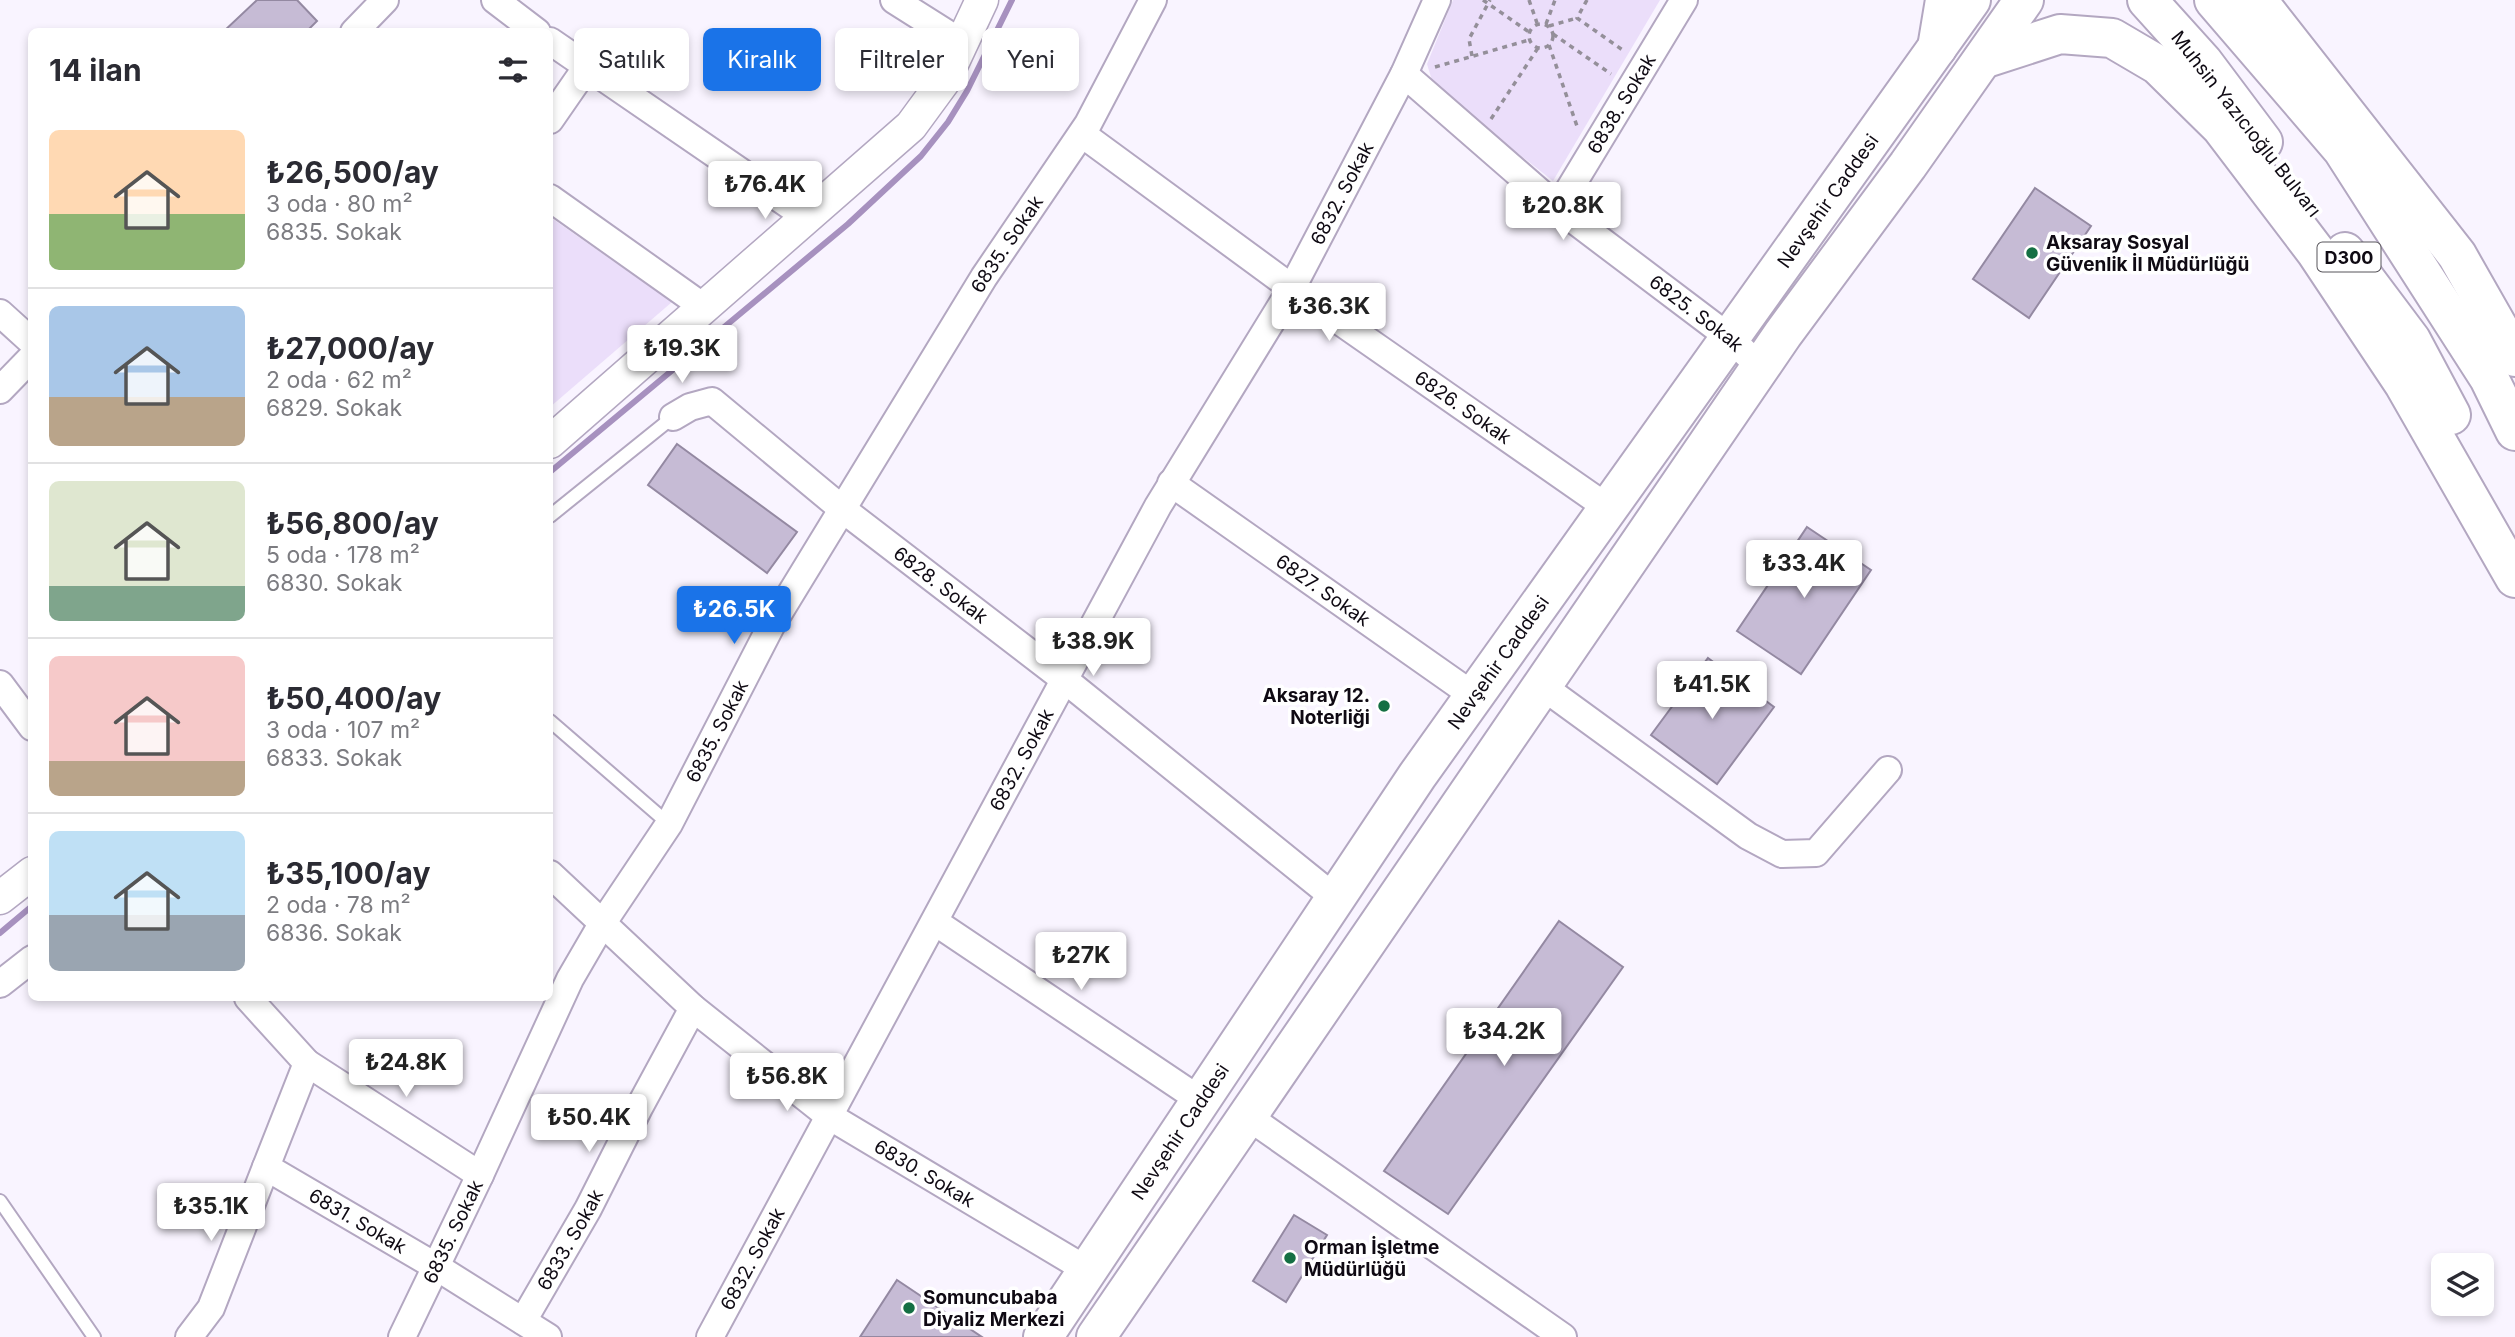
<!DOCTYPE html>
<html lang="tr">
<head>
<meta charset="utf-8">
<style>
  body { margin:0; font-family:Inter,sans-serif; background:#f2f2f3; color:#2b2b33; height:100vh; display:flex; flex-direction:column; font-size:26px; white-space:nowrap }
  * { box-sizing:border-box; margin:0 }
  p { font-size:23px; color:#7c7c81 }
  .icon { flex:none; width:38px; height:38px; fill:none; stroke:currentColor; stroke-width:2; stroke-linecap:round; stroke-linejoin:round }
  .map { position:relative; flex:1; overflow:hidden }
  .details { position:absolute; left:28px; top:28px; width:525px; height:973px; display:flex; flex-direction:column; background:#fff; border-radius:10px; box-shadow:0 4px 10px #0003 }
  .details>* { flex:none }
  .banner { position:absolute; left:574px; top:28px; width:665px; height:63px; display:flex; gap:14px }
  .controls { position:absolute; left:2431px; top:1253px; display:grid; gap:14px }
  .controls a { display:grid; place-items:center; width:63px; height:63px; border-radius:10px; background:#fff; box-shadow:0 4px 10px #0003; font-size:35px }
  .price { position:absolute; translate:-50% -60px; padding:0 16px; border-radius:7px; background:#fff; color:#222; font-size:23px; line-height:46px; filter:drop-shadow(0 2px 4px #0008) }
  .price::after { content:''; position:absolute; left:50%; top:42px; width:21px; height:16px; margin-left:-10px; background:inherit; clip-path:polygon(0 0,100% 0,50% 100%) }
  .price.active { background:#1a73e8; color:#fff }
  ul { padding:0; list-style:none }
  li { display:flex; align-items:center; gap:21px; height:175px; padding:0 21px }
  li+li { border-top:2px solid #e1e1e2 }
  li span { display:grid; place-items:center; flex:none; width:196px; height:140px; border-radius:10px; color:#555 }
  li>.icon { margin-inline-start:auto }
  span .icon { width:84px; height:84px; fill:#fffc; stroke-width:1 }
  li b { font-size:30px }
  h2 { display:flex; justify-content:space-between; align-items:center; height:84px; padding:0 21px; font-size:30px }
  .chip { padding:0 24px; border-radius:10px; background:#fff; box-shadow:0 4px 10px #0003; font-size:24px; line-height:63px }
  .chip.active { background:#1a73e8; color:#fff }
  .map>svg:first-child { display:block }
  .green { fill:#ebdefa }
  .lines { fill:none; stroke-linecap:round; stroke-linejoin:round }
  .stream { stroke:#a791bf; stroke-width:6 }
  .building { fill:#c6bbd5; stroke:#9489a2; stroke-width:2 }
  .service-casing { stroke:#b3a7c1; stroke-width:16 }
  .minor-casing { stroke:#b3a7c1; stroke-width:30 }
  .tertiary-casing { stroke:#b3a7c1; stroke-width:35 }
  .primary-casing { stroke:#b3a7c1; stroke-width:42 }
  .trunk-casing { stroke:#b3a7c1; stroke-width:42 }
  .path { stroke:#948f99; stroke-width:3.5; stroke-dasharray:5 5; stroke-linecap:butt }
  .service { stroke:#fff; stroke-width:12 }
  .minor { stroke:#fff; stroke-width:26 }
  .tertiary { stroke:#fff; stroke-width:32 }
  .primary { stroke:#fff; stroke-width:38 }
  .trunk { stroke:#fff; stroke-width:38 }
  .poi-dot { fill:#146f43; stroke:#fff; stroke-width:2.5 }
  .labels { text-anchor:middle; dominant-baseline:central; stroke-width:7; stroke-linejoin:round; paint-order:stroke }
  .shield { fill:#fff; stroke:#57545a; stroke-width:2 }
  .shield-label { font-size:18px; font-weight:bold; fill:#0f0a13 }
  .street-label { font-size:19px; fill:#0f0a13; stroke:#fff }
  .poi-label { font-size:19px; font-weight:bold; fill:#0f0a13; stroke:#fff; text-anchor:start }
</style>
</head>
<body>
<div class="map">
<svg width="2515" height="1337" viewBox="0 0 2515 1337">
  <rect width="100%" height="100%" fill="#f9f4ff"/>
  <g class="green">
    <polygon points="1453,0 1660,0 1553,181 1434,87 1427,64"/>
    <polygon points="550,217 672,302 550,407"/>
  </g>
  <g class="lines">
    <g class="stream">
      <polyline points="550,472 848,224 921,156 948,122 967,91 1012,0"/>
      <polyline points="0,933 32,906"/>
    </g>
  </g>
  <g class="building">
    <polygon points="257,0 297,0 317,21 306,32 223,32"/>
    <polygon points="2035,188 2091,226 2029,318 1973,279"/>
    <polygon points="677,444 797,532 767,573 648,485"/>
    <polygon points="1807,527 1871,570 1801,674 1737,631"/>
    <polygon points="1708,658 1774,707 1717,784 1651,735"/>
    <polygon points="1559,921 1623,967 1448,1214 1384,1171"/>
    <polygon points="1294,1215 1327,1235 1286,1302 1253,1281"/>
    <polygon points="897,1280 982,1337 860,1337"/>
  </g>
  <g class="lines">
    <defs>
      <g id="service">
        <polyline points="550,516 673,417"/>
        <polyline points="550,721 669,824"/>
        <polyline points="0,1201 94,1337"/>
      </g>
      <g id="minor">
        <polyline points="495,0 537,32"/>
        <polyline points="894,0 962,43"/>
        <polyline points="354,32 385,0"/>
        <polyline points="550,41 808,218"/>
        <path id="s1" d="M1404,74L1558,208L1730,338L1760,367"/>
        <polyline points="550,120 586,68"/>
        <path id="s2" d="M1082,134L1292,288L1608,508"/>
        <polyline points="550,198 705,308"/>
        <path id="s3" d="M1558,208L1684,0"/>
        <polyline points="0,313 32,342"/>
        <polyline points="0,390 32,357"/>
        <path id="s4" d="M673,417L690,407L712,401L841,508L1065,680L1335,898"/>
        <path id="s5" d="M1171,483L1474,696"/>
        <polyline points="0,684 32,727"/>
        <polyline points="1542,686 1748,836 1782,854 1816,853 1888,770"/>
        <path id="s6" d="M550,874L693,1008L829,1116L1087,1270"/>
        <polyline points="935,922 1200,1100"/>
        <polyline points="0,984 32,959"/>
        <path id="s7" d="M248,998L307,1063L266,1167L435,1266L548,1337"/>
        <polyline points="307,1063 480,1175"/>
        <polyline points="1247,1116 1563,1337"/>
        <path id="s8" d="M523,1321L588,1209L640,1106L693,1008"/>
        <polyline points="189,1337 211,1308 266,1167"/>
        <path id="s9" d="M402,1337L480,1175L570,979L602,924L669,824L771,626L984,277L1088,124L1153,0"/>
        <path id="s10" d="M710,1337L1158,506L1292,288L1404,74L1437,0"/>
      </g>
      <g id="tertiary">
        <polyline points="550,442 911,126 944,81 982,0"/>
        <polyline points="0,898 32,873"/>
      </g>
      <g id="primary">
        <path id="s11" d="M1043,1337L1417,776L1971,0"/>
        <polyline points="1096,1337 1783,334 1908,165 2024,0"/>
      </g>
      <g id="trunk">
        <polyline points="2147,0 2203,62 2263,142"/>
        <polyline points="2214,0 2342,149 2489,378 2515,431"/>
        <polyline points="2257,0 2457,255 2515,357"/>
        <polyline points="1937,48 1945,0"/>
        <polyline points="1983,59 2060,34 2112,38 2158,65 2221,127 2316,252 2404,384 2515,578"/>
        <polyline points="2345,252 2411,340 2451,415"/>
      </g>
    </defs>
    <use href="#service" class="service-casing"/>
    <use href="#minor" class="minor-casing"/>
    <use href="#tertiary" class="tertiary-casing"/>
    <use href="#primary" class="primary-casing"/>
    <use href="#trunk" class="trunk-casing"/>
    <g class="path">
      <polyline points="1483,0 1529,32"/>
      <polyline points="1529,0 1537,23"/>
      <polyline points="1587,0 1577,18 1624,51"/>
      <circle cx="1541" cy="36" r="12"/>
      <polyline points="1546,24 1555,0"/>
      <polyline points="1549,26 1577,18"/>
      <polyline points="1553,34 1611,74"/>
      <polyline points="1549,45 1578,129"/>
      <polyline points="1472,56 1469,39 1490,0"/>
      <polyline points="1435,67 1529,40"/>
      <polyline points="1491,119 1538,48"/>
    </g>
    <use href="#service" class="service"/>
    <use href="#minor" class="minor"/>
    <use href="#tertiary" class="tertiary"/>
    <use href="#primary" class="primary"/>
    <use href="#trunk" class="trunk"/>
  </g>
  <g class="poi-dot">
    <circle cx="2032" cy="253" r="7"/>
    <circle cx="1384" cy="706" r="7"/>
    <circle cx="1290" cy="1258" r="7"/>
    <circle cx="909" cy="1308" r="7"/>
  </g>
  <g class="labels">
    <rect class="shield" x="2317.5" y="242.5" width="63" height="29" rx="5"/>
    <g class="shield-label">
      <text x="2349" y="257">D300</text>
    </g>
    <g class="street-label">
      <text stroke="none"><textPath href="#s3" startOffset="122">6838. Sokak</textPath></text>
      <text transform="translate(2246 124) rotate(52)">Muhsin Yazıcıoğlu Bulvarı</text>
      <text stroke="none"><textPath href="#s10" startOffset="1307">6832. Sokak</textPath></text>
      <text stroke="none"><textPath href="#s11" startOffset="1381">Nevşehir Caddesi</textPath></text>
      <text stroke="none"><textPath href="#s9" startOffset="1251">6835. Sokak</textPath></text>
      <text stroke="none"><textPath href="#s1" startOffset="378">6825. Sokak</textPath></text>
      <text stroke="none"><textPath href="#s2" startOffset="469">6826. Sokak</textPath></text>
      <text stroke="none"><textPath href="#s4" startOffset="336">6828. Sokak</textPath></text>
      <text stroke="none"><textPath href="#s5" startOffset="186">6827. Sokak</textPath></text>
      <text stroke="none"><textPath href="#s11" startOffset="814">Nevşehir Caddesi</textPath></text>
      <text stroke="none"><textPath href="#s9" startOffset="684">6835. Sokak</textPath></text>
      <text stroke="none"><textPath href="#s10" startOffset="656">6832. Sokak</textPath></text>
      <text stroke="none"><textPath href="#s11" startOffset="247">Nevşehir Caddesi</textPath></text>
      <text stroke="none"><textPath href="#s6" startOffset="481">6830. Sokak</textPath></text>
      <text stroke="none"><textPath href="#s7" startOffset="306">6831. Sokak</textPath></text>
      <text stroke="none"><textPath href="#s9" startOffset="117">6835. Sokak</textPath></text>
      <text stroke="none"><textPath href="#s8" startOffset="94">6833. Sokak</textPath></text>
      <text stroke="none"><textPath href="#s10" startOffset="89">6832. Sokak</textPath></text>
    </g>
    <g class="poi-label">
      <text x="2046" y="242">Aksaray Sosyal<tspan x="2046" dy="22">Güvenlik İl Müdürlüğü</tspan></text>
      <text x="1370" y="695" text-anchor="end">Aksaray 12.<tspan x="1370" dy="22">Noterliği</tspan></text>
      <text x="1304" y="1247">Orman İşletme<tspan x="1304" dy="22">Müdürlüğü</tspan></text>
      <text x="923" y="1297">Somuncubaba<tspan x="923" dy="22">Diyaliz Merkezi</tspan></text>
    </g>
  </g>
</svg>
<div class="controls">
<a><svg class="icon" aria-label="layers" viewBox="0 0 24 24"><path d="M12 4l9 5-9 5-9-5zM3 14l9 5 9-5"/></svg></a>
</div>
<b class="price" style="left:765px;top:221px">₺76.4K</b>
<b class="price" style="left:1563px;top:242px">₺20.8K</b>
<b class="price" style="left:1329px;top:343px">₺36.3K</b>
<b class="price" style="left:682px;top:385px">₺19.3K</b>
<b class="price" style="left:1804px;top:600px">₺33.4K</b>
<b class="price active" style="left:734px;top:646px">₺26.5K</b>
<b class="price" style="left:1093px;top:678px">₺38.9K</b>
<b class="price" style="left:1712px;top:721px">₺41.5K</b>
<b class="price" style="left:1081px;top:992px">₺27K</b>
<b class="price" style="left:1504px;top:1068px">₺34.2K</b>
<b class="price" style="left:406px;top:1099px">₺24.8K</b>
<b class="price" style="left:787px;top:1113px">₺56.8K</b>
<b class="price" style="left:589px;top:1154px">₺50.4K</b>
<b class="price" style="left:211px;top:1243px">₺35.1K</b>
<div class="banner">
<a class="chip">Satılık</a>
<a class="chip active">Kiralık</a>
<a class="chip">Filtreler</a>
<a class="chip">Yeni</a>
</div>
<section class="details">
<h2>14 ilan<svg class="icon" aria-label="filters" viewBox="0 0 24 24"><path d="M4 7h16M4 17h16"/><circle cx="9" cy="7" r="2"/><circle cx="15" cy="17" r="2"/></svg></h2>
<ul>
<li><span style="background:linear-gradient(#ffd9b3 60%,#8fb573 0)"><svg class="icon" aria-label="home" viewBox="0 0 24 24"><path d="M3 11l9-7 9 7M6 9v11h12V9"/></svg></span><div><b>₺26,500/ay</b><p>3 oda · 80 m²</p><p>6835. Sokak</p></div></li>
<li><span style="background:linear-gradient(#a9c7e8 65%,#b9a48a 0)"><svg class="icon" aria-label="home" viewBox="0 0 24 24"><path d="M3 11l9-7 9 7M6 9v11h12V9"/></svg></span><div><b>₺27,000/ay</b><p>2 oda · 62 m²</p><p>6829. Sokak</p></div></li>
<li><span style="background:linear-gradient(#dfe7d0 75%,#7fa58c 0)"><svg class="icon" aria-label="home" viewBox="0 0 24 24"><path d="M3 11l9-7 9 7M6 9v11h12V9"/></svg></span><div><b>₺56,800/ay</b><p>5 oda · 178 m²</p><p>6830. Sokak</p></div></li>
<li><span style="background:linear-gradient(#f6c9c9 75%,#b9a48a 0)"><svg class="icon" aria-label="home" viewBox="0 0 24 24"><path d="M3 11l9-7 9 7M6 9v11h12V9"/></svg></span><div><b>₺50,400/ay</b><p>3 oda · 107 m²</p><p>6833. Sokak</p></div></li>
<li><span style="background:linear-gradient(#bfe0f5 60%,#9aa5b1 0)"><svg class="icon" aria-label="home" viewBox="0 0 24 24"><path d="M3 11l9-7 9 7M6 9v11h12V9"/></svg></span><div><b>₺35,100/ay</b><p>2 oda · 78 m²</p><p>6836. Sokak</p></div></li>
</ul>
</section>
</div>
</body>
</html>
